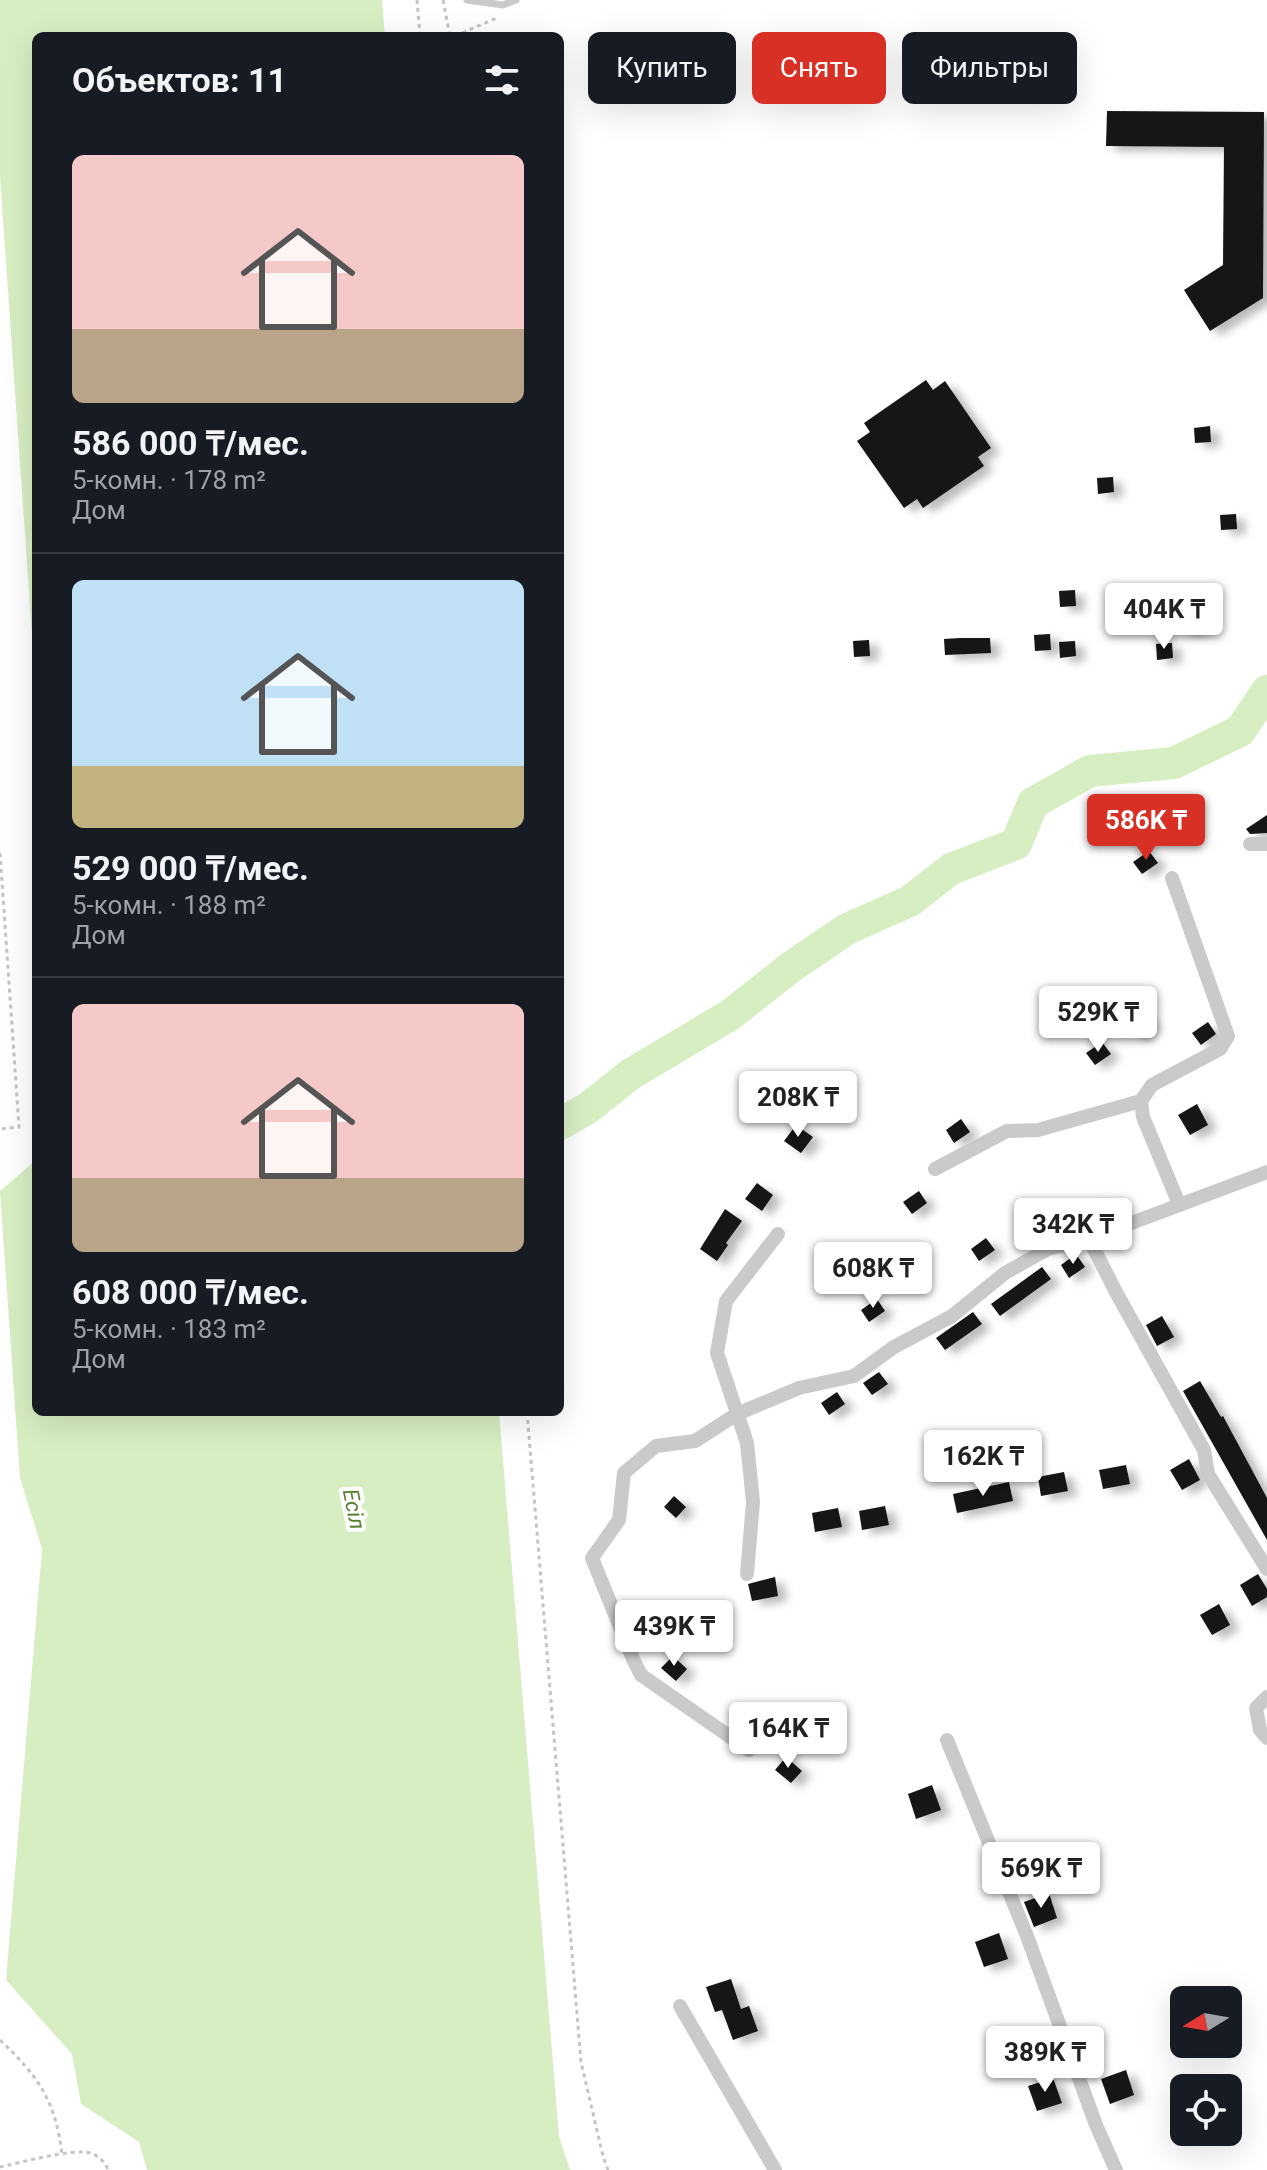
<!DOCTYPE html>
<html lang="ru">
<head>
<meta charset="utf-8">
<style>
  body { margin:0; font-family:Roboto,sans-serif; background:#20242c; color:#f1f3f6; height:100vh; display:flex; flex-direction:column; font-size:30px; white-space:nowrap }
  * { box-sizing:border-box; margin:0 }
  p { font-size:26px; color:#9ea1a6 }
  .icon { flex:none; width:44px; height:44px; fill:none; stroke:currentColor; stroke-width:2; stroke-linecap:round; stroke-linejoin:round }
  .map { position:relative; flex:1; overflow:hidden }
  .side { position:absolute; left:32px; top:32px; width:532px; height:1384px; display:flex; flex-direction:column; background:#171b24; border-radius:12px; box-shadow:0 8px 32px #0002 }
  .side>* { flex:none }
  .guide { position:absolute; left:588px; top:32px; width:558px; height:72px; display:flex; gap:16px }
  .needle { width:52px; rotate:259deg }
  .controls { position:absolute; left:1170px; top:1986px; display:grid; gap:16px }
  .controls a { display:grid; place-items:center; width:72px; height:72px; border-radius:12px; background:#171b24; box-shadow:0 8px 32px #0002; font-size:40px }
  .price { position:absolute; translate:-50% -68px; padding:0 18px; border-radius:8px; background:#fff; color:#222; font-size:26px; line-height:52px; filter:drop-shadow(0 2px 4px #0008) }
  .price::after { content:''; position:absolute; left:50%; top:48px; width:24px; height:18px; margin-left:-12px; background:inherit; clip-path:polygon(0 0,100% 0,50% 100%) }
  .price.on { background:#d93025; color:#fff }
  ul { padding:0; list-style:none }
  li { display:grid; align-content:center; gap:16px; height:424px; padding:0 40px }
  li+li { border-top:2px solid #363941 }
  li span { display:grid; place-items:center; height:248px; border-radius:12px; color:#555 }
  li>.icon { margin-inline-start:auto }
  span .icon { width:144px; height:144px; fill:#fffc; stroke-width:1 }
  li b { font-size:34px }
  h2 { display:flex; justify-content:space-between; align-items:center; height:96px; padding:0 40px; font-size:34px }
  .chip { padding:0 28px; border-radius:12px; background:#171b24; box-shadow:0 8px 32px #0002; font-size:28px; line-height:72px }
  .chip.on { background:#d93025; color:#fff }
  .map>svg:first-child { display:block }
  .water { fill:#d7eec3 }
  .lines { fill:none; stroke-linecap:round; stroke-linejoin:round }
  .river { stroke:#d7eec3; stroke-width:32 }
  .building { fill:#141414; filter:url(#shadow) }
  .path { stroke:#c4c4c4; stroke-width:3; stroke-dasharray:4 4; stroke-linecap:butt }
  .service { stroke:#cacaca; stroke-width:7 }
  .minor { stroke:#cacaca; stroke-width:14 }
  .labels { text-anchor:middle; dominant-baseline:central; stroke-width:8; stroke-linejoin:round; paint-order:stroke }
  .water-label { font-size:22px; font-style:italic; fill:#55812f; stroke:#fff }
</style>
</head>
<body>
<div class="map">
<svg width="1267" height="2170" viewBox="0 0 1267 2170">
  <defs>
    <filter id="shadow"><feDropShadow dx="9" dy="5" stdDeviation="4" flood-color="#0004"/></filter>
  </defs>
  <rect width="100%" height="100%" fill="#fff"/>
  <g class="water">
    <polygon points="0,0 382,0 385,36 36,36 36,692 0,176"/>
    <polygon points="36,1160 36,1412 499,1412 559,2136 570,2170 147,2170 139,2142 81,2104 72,2054 6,1980 42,1549 20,1478 0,1191"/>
  </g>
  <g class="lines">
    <polyline class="river" points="560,1124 588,1108 631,1074 730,1015 791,967 847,929 910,901 951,869 1016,844 1033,803 1090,771 1174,763 1240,731 1267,691"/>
  </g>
  <g class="building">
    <polygon points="1107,111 1264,112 1263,298 1210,331 1184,290 1223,265 1224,147 1106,146"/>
    <polygon points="926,380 933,390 945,381 991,448 978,457 984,466 923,508 917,499 904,508 857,441 870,432 864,423"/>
    <polygon points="1210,426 1211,442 1195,443 1194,428"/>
    <polygon points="1113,477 1114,492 1098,494 1097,478"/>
    <polygon points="1236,514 1237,529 1221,530 1220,515"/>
    <polygon points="1075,590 1076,606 1060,607 1059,591"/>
    <polygon points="1173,590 1174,606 1158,607 1157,591"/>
    <polygon points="1130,594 1131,609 1115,610 1114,595"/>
    <polygon points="1197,614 1198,630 1182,631 1181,615"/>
    <polygon points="1050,634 1051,650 1035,651 1034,635"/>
    <polygon points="960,638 990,638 991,653 945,655 944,639"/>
    <polygon points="869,640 870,656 854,657 853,641"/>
    <polygon points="1075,641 1076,656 1060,658 1059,642"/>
    <polygon points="1172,643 1173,658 1157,660 1156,644"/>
    <polygon points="1267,815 1267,833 1250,834 1246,829"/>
    <polygon points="1149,851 1158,863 1142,874 1133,862"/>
    <polygon points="1144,1013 1152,1025 1137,1036 1128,1024"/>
    <polygon points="1208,1022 1216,1034 1201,1045 1192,1033"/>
    <polygon points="1102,1042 1111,1054 1095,1065 1086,1053"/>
    <polygon points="1197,1104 1208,1125 1190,1135 1178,1115"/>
    <polygon points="961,1119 970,1132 954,1143 946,1130"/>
    <polygon points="796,1125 813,1137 801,1153 784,1141"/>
    <polygon points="757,1183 773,1195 762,1211 745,1199"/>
    <polygon points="919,1191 927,1203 912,1214 903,1202"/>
    <polygon points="1094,1199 1103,1212 1087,1223 1079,1210"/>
    <polygon points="725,1209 742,1221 726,1243 728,1245 717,1261 700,1249"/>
    <polygon points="986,1238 995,1250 979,1261 971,1249"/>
    <polygon points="1076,1254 1085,1267 1069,1278 1061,1265"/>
    <polygon points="1042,1267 1051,1279 1000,1316 991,1304"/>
    <polygon points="877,1299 885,1311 869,1322 861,1310"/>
    <polygon points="973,1312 982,1324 945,1350 936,1338"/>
    <polygon points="1162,1316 1174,1337 1157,1346 1146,1325"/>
    <polygon points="879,1372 888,1384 872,1395 863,1383"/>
    <polygon points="1200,1381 1221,1417 1223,1416 1267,1498 1267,1540 1183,1391"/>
    <polygon points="837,1392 845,1404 829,1415 821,1403"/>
    <polygon points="1189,1459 1200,1480 1182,1490 1170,1470"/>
    <polygon points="1126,1465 1130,1484 1103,1489 1099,1470"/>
    <polygon points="1064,1472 1068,1491 1041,1496 1038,1477"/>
    <polygon points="1009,1482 1013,1501 957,1513 953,1494"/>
    <polygon points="674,1496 686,1507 676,1518 664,1507"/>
    <polygon points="885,1506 889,1525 862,1530 859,1511"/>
    <polygon points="838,1508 842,1527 815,1532 812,1513"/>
    <polygon points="1258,1574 1267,1589 1267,1597 1252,1606 1240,1585"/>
    <polygon points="775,1577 778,1596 752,1601 748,1584"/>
    <polygon points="1219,1604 1230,1625 1212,1635 1200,1615"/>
    <polygon points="673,1656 687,1669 676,1681 661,1668"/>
    <polygon points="786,1757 802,1771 791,1783 775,1770"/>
    <polygon points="932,1785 941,1810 916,1819 908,1794"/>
    <polygon points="1049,1893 1057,1918 1034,1927 1024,1902"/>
    <polygon points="999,1933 1008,1959 984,1967 975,1942"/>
    <polygon points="731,1979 741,2009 749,2006 758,2031 733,2040 722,2010 715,2012 706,1987"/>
    <polygon points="1126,2070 1134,2095 1110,2104 1101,2079"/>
    <polygon points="1053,2078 1062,2103 1037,2111 1028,2086"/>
  </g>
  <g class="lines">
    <g class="path">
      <polyline points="417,0 420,36"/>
      <polyline points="443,0 450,36"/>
      <polyline points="455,36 499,17"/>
      <polyline points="0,853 19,1127 0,1129"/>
      <polyline points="527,1412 581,2062 603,2156 608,2170"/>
      <path d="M0,2040C38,2076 56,2101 62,2155"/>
      <path d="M0,2167C19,2163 73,2148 90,2153C98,2155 106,2163 108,2170"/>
    </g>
    <polyline class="service" points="467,0 503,5 516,0"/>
    <g class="minor">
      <polyline points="1250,844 1267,844"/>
      <polyline points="1141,1101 1143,1117 1179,1204"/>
      <polyline points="935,1169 1007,1131 1038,1130 1141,1101 1152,1085 1220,1049 1228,1036 1172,878"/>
      <polyline points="1089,1239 1117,1294 1204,1450 1208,1474 1267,1569"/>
      <polyline points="747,1574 753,1502 747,1443 717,1353 726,1301 778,1234"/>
      <polyline points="1267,1697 1256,1708 1260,1730 1267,1738"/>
      <polyline points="947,1740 1027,1936 1096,2125 1116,2170"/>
      <polyline points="749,1750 641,1675 633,1659 592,1558 619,1520 624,1473 656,1446 695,1441 737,1414 799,1388 854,1376 894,1347 952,1316 1005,1273 1048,1249 1089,1239 1267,1172"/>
      <polyline points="680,2006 775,2170"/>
    </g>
  </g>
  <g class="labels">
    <g class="water-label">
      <text transform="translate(354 1509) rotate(79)">Есіл</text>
    </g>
  </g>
</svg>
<div class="controls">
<a><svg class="needle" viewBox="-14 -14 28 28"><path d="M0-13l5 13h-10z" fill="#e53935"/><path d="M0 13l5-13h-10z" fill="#9ea1a6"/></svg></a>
<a><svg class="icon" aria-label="locate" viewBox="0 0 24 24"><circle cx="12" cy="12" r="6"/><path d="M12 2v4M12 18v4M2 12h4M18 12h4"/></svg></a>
</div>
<b class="price" style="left:1164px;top:651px">404K ₸</b>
<b class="price on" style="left:1146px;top:862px">586K ₸</b>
<b class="price" style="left:1098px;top:1054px">529K ₸</b>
<b class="price" style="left:798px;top:1139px">208K ₸</b>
<b class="price" style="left:1073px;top:1266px">342K ₸</b>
<b class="price" style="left:873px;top:1310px">608K ₸</b>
<b class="price" style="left:983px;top:1498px">162K ₸</b>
<b class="price" style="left:674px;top:1668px">439K ₸</b>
<b class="price" style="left:788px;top:1770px">164K ₸</b>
<b class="price" style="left:1041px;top:1910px">569K ₸</b>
<b class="price" style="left:1045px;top:2094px">389K ₸</b>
<div class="guide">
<a class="chip">Купить</a>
<a class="chip on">Снять</a>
<a class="chip">Фильтры</a>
</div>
<section class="side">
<h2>Объектов: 11<svg class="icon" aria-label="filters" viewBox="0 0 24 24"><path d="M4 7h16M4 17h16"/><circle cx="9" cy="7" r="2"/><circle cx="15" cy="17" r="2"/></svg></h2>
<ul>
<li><span style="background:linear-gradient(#f6c9c9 70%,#b9a48a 0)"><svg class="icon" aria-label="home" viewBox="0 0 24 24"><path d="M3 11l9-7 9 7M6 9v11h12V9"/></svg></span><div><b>586 000 ₸/мес.</b><p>5-комн. · 178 m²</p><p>Дом</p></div></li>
<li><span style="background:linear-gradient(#bfe0f5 75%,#c2b280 0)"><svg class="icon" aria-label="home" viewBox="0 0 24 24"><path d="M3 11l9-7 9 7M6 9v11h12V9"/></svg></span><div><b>529 000 ₸/мес.</b><p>5-комн. · 188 m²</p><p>Дом</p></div></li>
<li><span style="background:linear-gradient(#f6c9c9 70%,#b9a48a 0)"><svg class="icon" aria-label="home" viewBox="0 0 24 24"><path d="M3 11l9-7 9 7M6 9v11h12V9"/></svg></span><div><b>608 000 ₸/мес.</b><p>5-комн. · 183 m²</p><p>Дом</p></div></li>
</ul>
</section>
</div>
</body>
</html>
